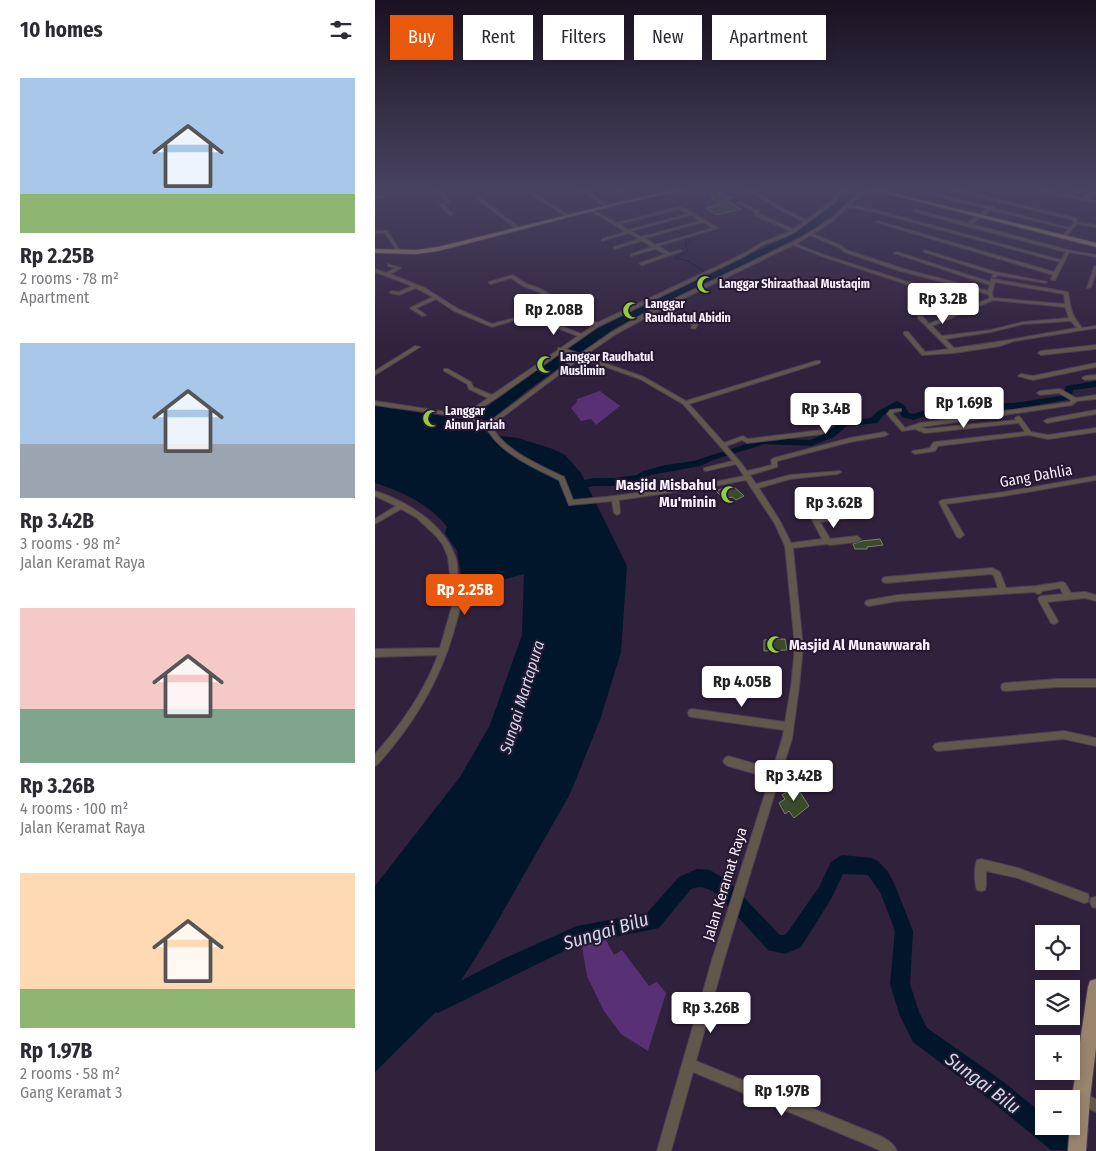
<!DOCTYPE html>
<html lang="en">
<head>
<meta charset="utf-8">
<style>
  body { margin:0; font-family:"Fira Sans Condensed",sans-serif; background:#f2f2f3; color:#2b2b33; height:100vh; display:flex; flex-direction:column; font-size:19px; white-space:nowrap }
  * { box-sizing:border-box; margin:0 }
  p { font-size:16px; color:#7c7c81 }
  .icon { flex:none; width:28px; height:28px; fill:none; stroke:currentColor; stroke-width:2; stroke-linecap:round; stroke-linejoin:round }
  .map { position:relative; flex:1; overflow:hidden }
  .drawer { display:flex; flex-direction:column; background:#fff; width:375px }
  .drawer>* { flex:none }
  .guide { position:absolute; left:15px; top:15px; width:475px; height:45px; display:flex; gap:10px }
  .controls { position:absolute; left:660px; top:925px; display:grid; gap:10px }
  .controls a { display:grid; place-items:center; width:45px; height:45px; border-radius:0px; background:#fff; box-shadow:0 2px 8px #0003; font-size:25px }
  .price { position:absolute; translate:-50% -42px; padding:0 11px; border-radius:5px; background:#fff; color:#222; font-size:16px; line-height:32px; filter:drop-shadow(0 1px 2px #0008) }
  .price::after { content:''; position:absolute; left:50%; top:30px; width:15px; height:11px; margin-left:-8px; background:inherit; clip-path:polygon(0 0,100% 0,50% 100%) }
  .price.active { background:#ea580c; color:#fff }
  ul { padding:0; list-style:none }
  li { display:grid; align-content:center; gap:10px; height:265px; padding:0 20px }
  li span { display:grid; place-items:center; height:155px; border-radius:0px; color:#555 }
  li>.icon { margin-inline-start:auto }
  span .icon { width:90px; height:90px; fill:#fffc; stroke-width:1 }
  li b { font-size:21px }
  h2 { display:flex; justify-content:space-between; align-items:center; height:60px; padding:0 20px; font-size:21px }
  .pill { padding:0 18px; border-radius:0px; background:#fff; box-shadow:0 2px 8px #0003; font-size:18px; line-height:45px }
  .pill.active { background:#ea580c; color:#fff }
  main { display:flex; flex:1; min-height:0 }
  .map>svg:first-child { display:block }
  .green { fill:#583174 }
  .water { fill:#01162b }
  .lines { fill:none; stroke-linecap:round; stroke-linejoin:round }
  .stream { stroke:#01162b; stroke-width:1 }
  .river { fill:#01162b; fill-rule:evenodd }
  .building { fill:#3c4a2c; stroke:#768665 }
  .minor-casing { stroke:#4c3e57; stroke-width:2 }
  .major-casing { stroke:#4c3e57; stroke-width:2 }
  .minor { fill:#62574b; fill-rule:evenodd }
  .major { fill:#9a846c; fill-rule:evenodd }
  .labels { text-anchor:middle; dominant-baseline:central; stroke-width:4; stroke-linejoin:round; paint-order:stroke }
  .far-poi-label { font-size:12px; font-weight:bold; fill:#f8f0ff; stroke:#261831; text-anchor:start }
  .street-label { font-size:15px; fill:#f8f0ff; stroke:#261831 }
  .poi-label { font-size:15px; font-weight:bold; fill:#f8f0ff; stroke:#261831; text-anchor:end }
  .water-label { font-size:16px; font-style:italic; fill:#c8daed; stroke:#261831 }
  .near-water-label { font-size:19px; font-style:italic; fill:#c8daed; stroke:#261831 }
</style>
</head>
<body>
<main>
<section class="drawer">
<h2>10 homes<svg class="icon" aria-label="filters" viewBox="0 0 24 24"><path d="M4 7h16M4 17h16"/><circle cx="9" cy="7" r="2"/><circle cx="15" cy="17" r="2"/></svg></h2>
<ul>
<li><span style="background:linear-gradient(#a9c7e8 75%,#8fb573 0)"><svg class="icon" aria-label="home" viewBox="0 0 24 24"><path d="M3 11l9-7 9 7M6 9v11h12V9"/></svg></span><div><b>Rp 2.25B</b><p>2 rooms · 78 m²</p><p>Apartment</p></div></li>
<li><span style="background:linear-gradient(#a9c7e8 65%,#9aa5b1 0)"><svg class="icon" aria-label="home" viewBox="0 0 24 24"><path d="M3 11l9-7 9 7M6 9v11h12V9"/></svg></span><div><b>Rp 3.42B</b><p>3 rooms · 98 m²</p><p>Jalan Keramat Raya</p></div></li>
<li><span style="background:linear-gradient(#f6c9c9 65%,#7fa58c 0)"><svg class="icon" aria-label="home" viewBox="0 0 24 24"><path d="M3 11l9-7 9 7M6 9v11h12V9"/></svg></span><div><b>Rp 3.26B</b><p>4 rooms · 100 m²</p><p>Jalan Keramat Raya</p></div></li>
<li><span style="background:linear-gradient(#ffd9b3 75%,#8fb573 0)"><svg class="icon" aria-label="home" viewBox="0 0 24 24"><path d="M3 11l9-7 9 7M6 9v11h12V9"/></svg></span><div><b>Rp 1.97B</b><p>2 rooms · 58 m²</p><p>Gang Keramat 3</p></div></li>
</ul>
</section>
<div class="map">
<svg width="721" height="1151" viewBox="0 0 721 1151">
  <rect width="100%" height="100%" fill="#30213c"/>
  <g class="green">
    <polygon points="225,391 245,406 221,425 216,419 206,421 196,408 202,402 202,399"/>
    <polygon points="231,940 239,955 247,950 274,986 282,982 291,993 273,1051 246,1034 229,1011 212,976 207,946"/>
  </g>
  <path class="water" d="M476,189H487L439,229L351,274L333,283L326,284L327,285L240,328L154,389L107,427L111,432L117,435L143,438L178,449L190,455L206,473L252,566L246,652L225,720L195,794L114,936L75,998L0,1072V886L85,777L115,725L147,635L149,574L89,590L82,551L70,533L72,527C56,505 26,491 0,483V406L88,419L96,418L218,331L308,285L344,269L350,270L347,268L422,232Z"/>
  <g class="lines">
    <polyline class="stream" points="238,189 261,206 317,241 310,244 313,251 300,258 313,261 332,273"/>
    <g class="river">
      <polygon points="591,189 601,189 640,199 637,201"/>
      <polygon points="721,381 721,387 698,390 696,399 639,409 590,409 561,413 538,420 527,417 522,408 509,415 502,423 472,426 459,437 436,446 390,444 338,460 325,466 276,475 265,482 240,486 219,486 195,491 190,487 191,484 219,478 240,478 262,475 268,471 290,465 319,461 390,438 435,440 451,433 466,421 496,418 503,411 522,401 529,405 534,413 538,414 560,407 590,403 639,403 685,396 688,395 691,386"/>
      <path d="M467,855L497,858L503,861L513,872L519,883L538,931L535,984L544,1012L552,1028L626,1080L669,1115V1126H682L692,1134L710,1143L713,1151L676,1150L610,1096L538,1042L525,1016L515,984L520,931L506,894L493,875L468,874L456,899L426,947L410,954L393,950L341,893C332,888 326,885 316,889L284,928L203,944L63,1013L56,1010L53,1003L56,996L130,958L202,926L272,913L304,877L322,869L335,870L353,881L405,935H409L412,933L444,887L456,862Z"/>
    </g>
  </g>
  <g class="building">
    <polygon points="349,193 357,198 350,199 366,209 342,215 331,208 345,204 336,198 339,198 336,196"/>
    <polygon points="357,485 369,496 361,500 357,497 349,499 341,491"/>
    <polygon points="505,539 508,545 492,547 492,549 480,549 478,544 487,541"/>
    <polygon points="410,639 412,650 389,651 389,640"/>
    <polygon points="421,786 434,806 419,818 414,811 410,814 404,803 410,799 407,795"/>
  </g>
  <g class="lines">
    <defs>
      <g id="minor">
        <polygon points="18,189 23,189 21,190"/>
        <polygon points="61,189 65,189 75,202 68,205 77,213 77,215 75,215 64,205 71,202"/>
        <polygon points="205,189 209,189 233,206 230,207"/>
        <polygon points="240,189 244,189 247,191 244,192"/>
        <polygon points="253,189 258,189 256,190"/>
        <path d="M372,189H376L409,209L431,220L460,199L457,197V195L472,189H476L461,196L463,200L417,234L388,245L368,257L224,326L191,349L205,354L237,332L268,314L422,240L456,219L489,189H493L475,205L504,211L686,260L691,252L591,226L539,211L541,210L592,223L613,209L552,194L553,192L615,207L619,206L618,208L695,228L699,223L698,220L572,189H577L701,218L703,222L721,225V227L702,224L688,239L686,238L693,229L616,210L596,224L693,250L721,255V257L694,252L680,280H678L676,279L678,275L500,222L503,221L679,272L685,262L503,213L473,207L458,221L438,234L467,246L471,250L529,269L613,291L615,285L519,253L522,252L615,282L616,279H618L693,292C696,309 695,313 707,328L721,326V328L639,341L625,346L579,353L547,355L529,334V332H533L550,352L574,349L543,318V316H547L554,324L615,298L613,294L585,287L568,293L555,292L446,256L418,245L289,308L323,323V324L320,329L316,328L318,325L285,310L241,334L209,356L269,377L311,401L441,361H445V363L314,404L349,443L368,436L373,439L447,430L450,432L447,434L372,443L367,440L351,446L367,464L372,471L397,465L396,460L399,458L475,438L510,432L513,434L510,436L475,442L402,461V467L375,475L381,484L415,475L465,471L466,472L463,474L415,479L384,488L405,521L416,543L447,539L427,500C433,494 455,490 462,495L461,497L437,499L434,501L443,517L474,514L477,516L474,518L445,522L455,539L482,536L486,539L482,542L455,545L452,544L418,548L428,647L424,687L417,739L406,773L407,775L404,779L349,960L321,1061L503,1135C511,1139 518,1142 522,1151H506L493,1145L318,1072L296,1151H282L337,960L395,778L353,766L350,764L348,761L350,758L353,756L398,769L407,739L409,730L317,717L314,716L313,713L314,710L317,709L410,722L416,687L420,647L410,546L400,524L371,480L340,486L244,500L245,513L242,515L239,513L237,501L194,505L184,480C162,469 120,451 111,426L87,417L0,405V401L85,414L92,413L113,398L94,389L92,384L69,371V369H73L96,382L98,387L117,395L183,350V348H186L203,336L159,319V317H163L206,334L219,325L162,291L148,286L136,278L116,284L114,283V282L138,275L152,284L166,289L222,323L366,255L386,243L416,231L381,216L380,212L363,203V201H365L383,211L384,214L418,229L429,222L407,211ZM435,235L465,248L469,252L525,271L580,285L567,291L558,290L449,255L421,244ZM620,282L689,294L690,304L618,298L617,293ZM618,300L690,307L694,318L648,322L616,330L567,336L557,326ZM696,321L702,328C661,335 621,343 579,348L570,339L616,332L648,324ZM187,352L201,357L113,423L94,416L120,399ZM206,358L265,379L308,404L358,461L329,468V470L331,471L361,464L369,476L324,485L231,497L198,500L189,477C168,467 125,449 117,425Z"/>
        <path d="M667,189H671L670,190L694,195L705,189H709L698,196L708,198C712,195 716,191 721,193V195L718,194L712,199L721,201V203L666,192Z"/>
        <polygon points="158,194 160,194 195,216 192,217 158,196"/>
        <polygon points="0,195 11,197 9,198 0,197"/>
        <polygon points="102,197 104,197 145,228 145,230 143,230 102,199"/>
        <path d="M305,207L318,213L343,228L283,246L295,253L305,250L307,251L267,265L265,264V263L291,254L280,249L256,256V254L277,247L267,241L239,249V247L264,239L254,233L227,241V239L251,232L214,210L217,209L241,223ZM304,209L313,214L253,230L244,224ZM316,215L325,221L266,237L256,231ZM328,222L338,228L280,245L270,238Z"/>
        <polygon points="0,231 12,231 26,252 25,253 23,253 10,233 0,233"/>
        <polygon points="549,250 621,272 672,282 670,283 622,275 621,277 617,277 618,274 549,252"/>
        <polygon points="13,264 26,268 15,274 50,288 83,309 117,324 147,316 149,317 117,327 79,311 61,299 41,308 51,315 47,316 35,308 58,297 41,288 24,295 15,293 15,292 17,291 24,292 37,286 0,272 0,269 11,273 20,268 13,266"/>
        <polygon points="721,266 721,273 716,287 712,288 719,267"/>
        <polygon points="721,345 721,349 666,355 663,353 666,351"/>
        <polygon points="40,346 45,347 0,375 0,371"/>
        <polygon points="721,363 721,367 658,380 643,376 646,374 658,376"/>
        <polygon points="721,375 721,379 710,380 707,378 710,376"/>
        <polygon points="685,389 701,398 721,395 721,399 702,401 697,405 546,427 551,429 641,420 640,418 643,416 645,417 656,432 673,435 721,428 721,432 673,439 654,435 563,446 560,451 540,454 537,452 538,451 555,448 558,443 560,442 650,432 644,423 550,433 540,429 527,431 512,414 515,410 526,409 526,411 519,412 518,414 530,428 545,423 695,402 696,400 684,393 665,395 662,393 665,391"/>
        <polygon points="721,410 721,414 672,423 669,421 672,419"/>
        <polygon points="721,476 721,480 629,496 571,504 589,535 585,538 582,537 564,502 567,500 629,492"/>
        <path d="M0,491C31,501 68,523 80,556C83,563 82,570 83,578C84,588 86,598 85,608C83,617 80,626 78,634C64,682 37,726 3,764L0,766V754C26,725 49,692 63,655L0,657V649L65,648L77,606V593L73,557L68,545L61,536L42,518L26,509L0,524V519L21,506L0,496Z"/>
        <polygon points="617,568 625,572 631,588 661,586 687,582 690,583 696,593 710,592 721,595 721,601 710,598 672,602 683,621 682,623 679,624 676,623 663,599 664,597 667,596 688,594 685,588 667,591 666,593 663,594 659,592 523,601 494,606 491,605 490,603 491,601 494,600 523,595 623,588 619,576 616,574 511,583 508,582 507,580 508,578 511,577"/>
        <polygon points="682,679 721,679 721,687 682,687 630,691 627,690 626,687 627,684 630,683"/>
        <polygon points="689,731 721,738 721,746 689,739 563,751 560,750 558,747 560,744 563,743"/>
        <path d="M606,859L643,868L713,894L714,898L713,902L709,903L643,878L611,871V886L610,890L606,891L602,890C599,882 599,868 602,860Z"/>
        <polygon points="720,897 721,897 721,908 717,907 715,902 716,898"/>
        <polygon points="708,1093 721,1099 721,1112 703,1104 702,1099 703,1094"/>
      </g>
      <g id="major">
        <polygon points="306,189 314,189 249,203 63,251 42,254 0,253 0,249 42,250 63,247 249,201"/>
        <polygon points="494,189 501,189 721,243 721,247"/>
        <polygon points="721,979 721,1048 715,1098 711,1151 693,1151 697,1098 713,987 715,981"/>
      </g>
    </defs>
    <use href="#minor" class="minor-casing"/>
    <use href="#major" class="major-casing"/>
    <use href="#minor" class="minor"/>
    <use href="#major" class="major"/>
  </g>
  <linearGradient id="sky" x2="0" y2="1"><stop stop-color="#1a1221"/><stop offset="0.54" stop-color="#484361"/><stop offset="1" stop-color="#484361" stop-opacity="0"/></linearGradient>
  <rect width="721" height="350" fill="url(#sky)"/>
  <defs>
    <symbol id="mosque-bare" viewBox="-9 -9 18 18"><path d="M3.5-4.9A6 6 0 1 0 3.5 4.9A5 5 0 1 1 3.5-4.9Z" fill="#93cd3d" stroke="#261831" stroke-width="2.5" paint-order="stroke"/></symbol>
  </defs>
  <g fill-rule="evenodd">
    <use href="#mosque-bare" x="318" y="272" width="25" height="25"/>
    <use href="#mosque-bare" x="244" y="298" width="25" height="25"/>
    <use href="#mosque-bare" x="158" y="352" width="25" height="25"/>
    <use href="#mosque-bare" x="44" y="406" width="25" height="25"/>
    <use href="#mosque-bare" x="342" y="482" width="25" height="25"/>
    <use href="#mosque-bare" x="388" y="632" width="25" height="25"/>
  </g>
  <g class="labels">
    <g class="far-poi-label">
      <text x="344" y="284">Langgar Shiraathaal Mustaqim</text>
      <text x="270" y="304">Langgar<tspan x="270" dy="14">Raudhatul Abidin</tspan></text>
      <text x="185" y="357">Langgar Raudhatul<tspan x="185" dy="14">Muslimin</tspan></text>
      <text x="70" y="411">Langgar<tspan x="70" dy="14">Ainun Jariah</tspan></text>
    </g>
    <g class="street-label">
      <text transform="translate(661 476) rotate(-10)">Gang Dahlia</text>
      <text transform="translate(350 884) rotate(-73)">Jalan Keramat Raya</text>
    </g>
    <g class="poi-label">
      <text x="341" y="485">Masjid Misbahul<tspan x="341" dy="17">Mu'minin</tspan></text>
      <text x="414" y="645" text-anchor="start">Masjid Al Munawwarah</text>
    </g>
    <g class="water-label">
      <text transform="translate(147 697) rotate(-73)">Sungai Martapura</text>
    </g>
    <g class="near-water-label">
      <text transform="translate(231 931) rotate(-17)">Sungai Bilu</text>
      <text transform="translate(608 1083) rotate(37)">Sungai Bilu</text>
    </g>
  </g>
</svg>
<div class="controls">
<a><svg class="icon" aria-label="locate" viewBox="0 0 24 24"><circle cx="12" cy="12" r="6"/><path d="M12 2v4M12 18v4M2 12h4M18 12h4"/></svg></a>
<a><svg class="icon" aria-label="layers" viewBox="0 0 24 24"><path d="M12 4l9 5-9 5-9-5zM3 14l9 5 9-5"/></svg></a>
<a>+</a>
<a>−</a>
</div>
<b class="price" style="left:568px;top:325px">Rp 3.2B</b>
<b class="price" style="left:179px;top:336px">Rp 2.08B</b>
<b class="price" style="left:589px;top:429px">Rp 1.69B</b>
<b class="price" style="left:451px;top:435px">Rp 3.4B</b>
<b class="price" style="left:459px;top:529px">Rp 3.62B</b>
<b class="price active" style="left:90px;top:616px">Rp 2.25B</b>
<b class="price" style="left:367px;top:708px">Rp 4.05B</b>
<b class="price" style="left:419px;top:802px">Rp 3.42B</b>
<b class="price" style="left:336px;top:1034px">Rp 3.26B</b>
<b class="price" style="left:407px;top:1117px">Rp 1.97B</b>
<div class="guide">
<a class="pill active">Buy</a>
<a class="pill">Rent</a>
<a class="pill">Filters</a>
<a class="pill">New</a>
<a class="pill">Apartment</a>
</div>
</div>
</main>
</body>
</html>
